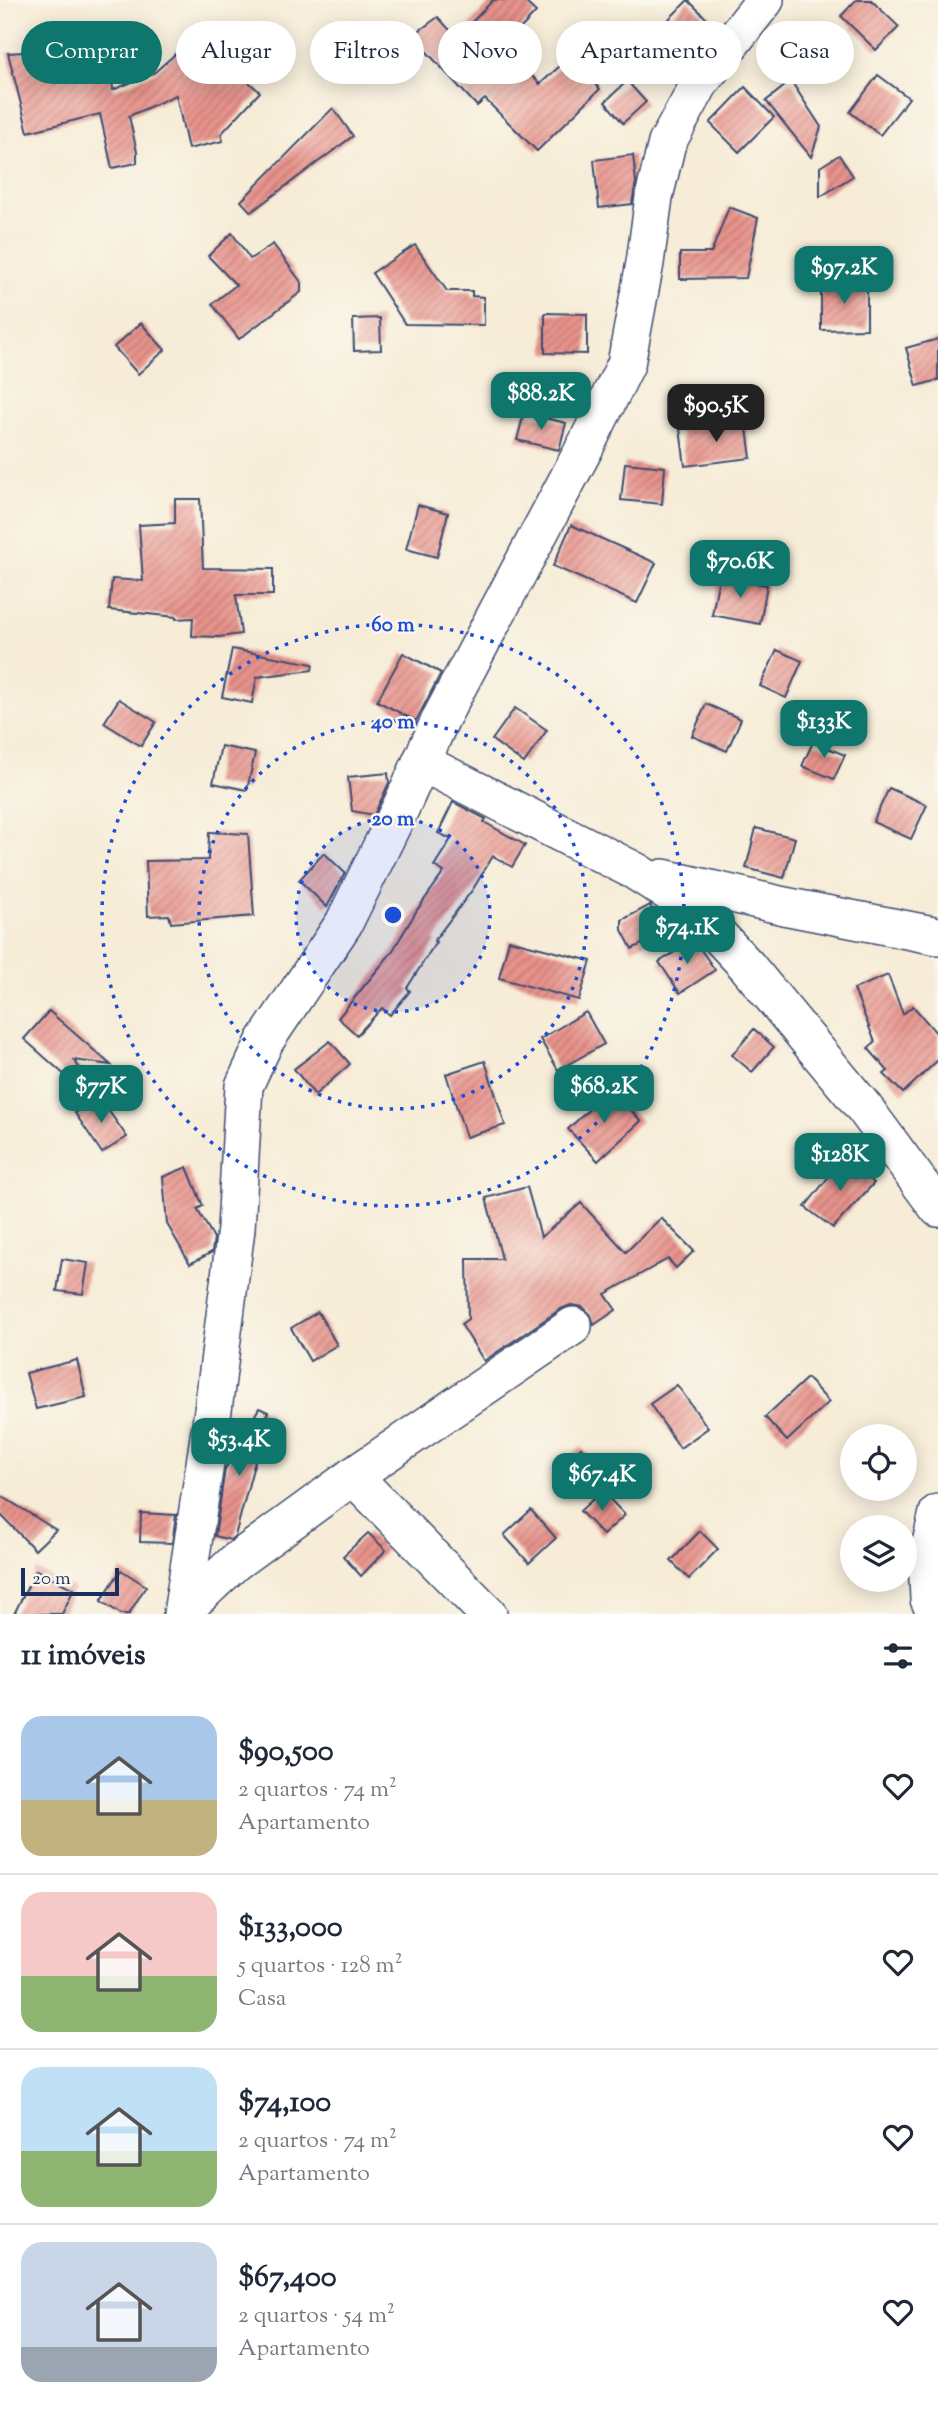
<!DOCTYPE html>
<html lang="pt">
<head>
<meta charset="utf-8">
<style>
  body { margin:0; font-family:"Sorts Mill Goudy",serif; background:#f6f6f7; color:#1f2937; height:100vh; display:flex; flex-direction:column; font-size:26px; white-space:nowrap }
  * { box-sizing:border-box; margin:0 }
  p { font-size:23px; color:#747a83 }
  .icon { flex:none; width:38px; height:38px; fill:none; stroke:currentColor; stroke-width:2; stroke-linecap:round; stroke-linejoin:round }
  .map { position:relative; height:1614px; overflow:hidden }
  .sheet { display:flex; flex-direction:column; background:#fff; flex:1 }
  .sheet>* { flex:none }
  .top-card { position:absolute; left:21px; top:21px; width:896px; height:63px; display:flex; gap:14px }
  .controls { position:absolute; left:840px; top:1424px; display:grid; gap:14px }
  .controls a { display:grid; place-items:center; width:77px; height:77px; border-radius:50%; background:#fff; box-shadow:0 4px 18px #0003; font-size:35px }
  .scale { position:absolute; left:21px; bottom:18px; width:98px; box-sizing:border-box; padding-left:7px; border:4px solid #1b2f5e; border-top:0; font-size:19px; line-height:24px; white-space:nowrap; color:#1b2f5e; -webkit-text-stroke:5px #fbf7ec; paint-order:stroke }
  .price { position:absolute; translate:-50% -60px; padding:0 16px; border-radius:14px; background:#0f766e; color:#fff; font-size:23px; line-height:46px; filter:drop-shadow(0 2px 4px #0008) }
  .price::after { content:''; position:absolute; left:50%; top:42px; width:21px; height:16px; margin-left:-10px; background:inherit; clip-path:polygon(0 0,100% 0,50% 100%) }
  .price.on { background:#222; color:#fff }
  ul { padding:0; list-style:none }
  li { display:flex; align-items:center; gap:21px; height:175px; padding:0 21px }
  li+li { border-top:2px solid #e0e1e3 }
  li span { display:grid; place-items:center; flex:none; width:196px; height:140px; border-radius:21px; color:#555 }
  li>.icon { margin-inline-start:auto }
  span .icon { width:84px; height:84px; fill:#fffc; stroke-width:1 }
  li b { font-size:30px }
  h2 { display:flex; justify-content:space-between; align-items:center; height:84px; padding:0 21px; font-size:30px }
  .chip { padding:0 24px; border-radius:32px; background:#fff; box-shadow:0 4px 18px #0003; font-size:24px; line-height:63px }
  .chip.on { background:#0f766e; color:#fff }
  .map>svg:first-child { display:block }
  .building { fill:url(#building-hatch) }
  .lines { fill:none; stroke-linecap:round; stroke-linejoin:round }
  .street-casing { stroke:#3c4b70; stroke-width:40 }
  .street { stroke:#fff; stroke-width:37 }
  .ring { fill:none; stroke:#1d4ed8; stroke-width:3.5; stroke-dasharray:3.5 7 }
  .centre { fill:#1d4ed8; stroke:#fbf7ec; stroke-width:3.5 }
  .ring-label { font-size:21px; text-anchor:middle; font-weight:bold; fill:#1d4ed8; stroke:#fbf7ec; stroke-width:5; stroke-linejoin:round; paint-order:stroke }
</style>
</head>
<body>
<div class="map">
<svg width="938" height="1614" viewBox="0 0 938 1614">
  <defs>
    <pattern id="building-hatch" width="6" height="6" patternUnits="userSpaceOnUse" patternTransform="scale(1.75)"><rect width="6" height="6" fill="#e8938b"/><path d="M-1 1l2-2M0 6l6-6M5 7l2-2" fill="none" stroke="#bb7875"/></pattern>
  </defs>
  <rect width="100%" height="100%" fill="#fbf7ec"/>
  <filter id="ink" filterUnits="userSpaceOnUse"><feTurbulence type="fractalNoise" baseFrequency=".0143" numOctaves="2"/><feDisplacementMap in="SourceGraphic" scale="14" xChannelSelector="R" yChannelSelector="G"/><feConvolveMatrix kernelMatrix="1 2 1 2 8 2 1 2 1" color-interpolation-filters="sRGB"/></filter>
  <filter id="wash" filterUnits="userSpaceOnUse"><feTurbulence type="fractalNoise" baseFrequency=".00686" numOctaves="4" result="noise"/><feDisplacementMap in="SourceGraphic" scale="28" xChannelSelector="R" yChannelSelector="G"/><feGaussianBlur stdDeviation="1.57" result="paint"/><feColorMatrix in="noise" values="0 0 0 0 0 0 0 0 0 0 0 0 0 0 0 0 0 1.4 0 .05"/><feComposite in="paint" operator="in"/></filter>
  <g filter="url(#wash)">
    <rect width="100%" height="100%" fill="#f6ecd7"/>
    <g id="blocks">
      <g class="building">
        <polygon points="493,0 523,0 536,12 503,47 540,84 570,57 600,89 537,151 485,99 477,106 412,36 438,17 457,38"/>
        <polygon points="688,0 711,23 687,47 664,24"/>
        <polygon points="856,0 871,0 899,27 876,50 841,16"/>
        <polygon points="192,39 229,79 236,71 260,92 221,134 223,141 188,149 176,95 129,116 137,152 137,163 112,168 100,114 28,132 8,53 110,47 113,90 154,73"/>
        <polygon points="878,75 909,98 880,135 850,112"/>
        <polygon points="627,81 646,102 623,123 605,102"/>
        <polygon points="791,81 821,127 811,157 766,101"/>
        <polygon points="745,87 774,117 739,152 710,123"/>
        <polygon points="333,108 353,136 251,212 241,201"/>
        <polygon points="633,155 636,182 632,204 599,208 594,160"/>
        <polygon points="839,155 853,176 820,197 820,167"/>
        <polygon points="729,207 758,218 746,278 680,279 680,253 711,253"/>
        <polygon points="232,233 250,259 273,244 301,282 301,292 239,339 212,304 236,285 208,256"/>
        <polygon points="415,245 447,291 472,291 472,296 484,297 484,325 405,324 372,273"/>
        <polygon points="867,282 867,329 821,330 821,283"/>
        <polygon points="545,313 587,314 587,354 545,353"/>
        <polygon points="380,318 381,350 354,351 353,319"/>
        <polygon points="141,323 165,350 138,374 114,347"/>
        <polygon points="938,339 938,380 917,386 906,348"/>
        <polygon points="524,413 566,423 559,450 517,440"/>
        <polygon points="746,421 751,458 685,466 680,429"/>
        <polygon points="625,463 665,467 662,504 621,500"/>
        <polygon points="175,499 200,499 203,568 273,569 273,595 236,595 241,634 219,637 192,636 193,618 176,619 176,617 109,610 112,579 143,581 139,525 175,523"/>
        <polygon points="418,505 448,513 437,557 406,549"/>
        <polygon points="571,525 656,563 637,603 553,566"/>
        <polygon points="719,577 767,585 760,624 712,615"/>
        <polygon points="232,649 313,664 312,670 257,677 252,703 222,697"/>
        <polygon points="777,650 802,661 786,698 760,686"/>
        <polygon points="403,653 441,673 416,721 377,701"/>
        <polygon points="119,699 156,722 141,746 104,723"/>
        <polygon points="706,704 741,719 727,751 692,736"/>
        <polygon points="515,708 547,730 524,763 492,740"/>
        <polygon points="813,742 845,755 834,779 802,766"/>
        <polygon points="221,746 255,753 247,790 213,783"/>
        <polygon points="388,773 389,783 374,815 352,811 348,777"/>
        <polygon points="889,788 927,805 911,839 873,822"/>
        <polygon points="453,802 486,819 484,822 525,845 512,867 493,856 473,889 434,941 436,942 407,988 410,991 390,1015 382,1008 357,1035 338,1018 392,952 417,910 444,872 434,866 451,839 438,833"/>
        <polygon points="756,828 795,838 784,878 746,868"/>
        <polygon points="209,832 248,834 254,916 171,923 169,915 148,916 146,861 208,860"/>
        <polygon points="324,853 345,873 327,907 299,880"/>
        <polygon points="650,905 664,933 632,949 622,930 622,920"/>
        <polygon points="509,940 591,961 579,1000 499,978"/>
        <polygon points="694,940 715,970 680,993 659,962"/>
        <polygon points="888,975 903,1014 913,1006 938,1035 938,1060 903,1093 884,1074 888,1071 868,1048 875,1042 854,989"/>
        <polygon points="49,1011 111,1065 74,1060 93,1087 85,1093 24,1039"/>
        <polygon points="586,1012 604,1044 558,1070 540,1039"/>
        <polygon points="754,1029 774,1047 752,1072 732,1055"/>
        <polygon points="330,1041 350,1064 315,1095 294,1069"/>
        <polygon points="485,1061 505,1125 466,1137 446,1074"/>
        <polygon points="611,1089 641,1121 598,1161 568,1129"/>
        <polygon points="99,1097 127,1137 102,1153 75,1113"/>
        <polygon points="845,1156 874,1183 833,1228 805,1207"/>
        <polygon points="187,1167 203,1206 197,1209 214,1238 212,1252 190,1264 167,1224 163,1177"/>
        <polygon points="527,1187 541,1237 581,1203 626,1252 661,1218 694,1251 676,1268 668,1259 605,1294 616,1310 594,1325 591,1315 583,1307 571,1305 561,1309 484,1361 461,1324 468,1319 467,1259 502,1259 486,1198"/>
        <polygon points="62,1259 88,1263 83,1294 57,1291"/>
        <polygon points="318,1312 337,1345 310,1361 291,1328"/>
        <polygon points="77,1360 86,1397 36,1409 26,1373"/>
        <polygon points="807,1378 829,1402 787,1441 765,1417"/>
        <polygon points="677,1385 708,1428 680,1448 650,1404"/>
        <polygon points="259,1408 268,1412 235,1536 230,1540 215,1536 225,1469"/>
        <polygon points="581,1447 601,1469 582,1486 562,1464"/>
        <polygon points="602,1491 625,1515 603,1535 580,1511"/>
        <polygon points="0,1495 56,1530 35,1550 0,1514"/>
        <polygon points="531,1510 556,1538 529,1563 504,1535"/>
        <polygon points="141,1513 176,1515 172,1543 140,1542"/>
        <polygon points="700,1531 718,1549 689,1579 671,1561"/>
        <polygon points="368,1533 386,1550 361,1576 343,1556"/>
        <polygon points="36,1570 74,1589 62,1614 14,1614"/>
        <polygon points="121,1570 146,1586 129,1614 121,1614 101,1601"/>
      </g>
    </g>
  </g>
  <g filter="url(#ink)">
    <use href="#blocks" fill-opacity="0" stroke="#3c4b70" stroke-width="2"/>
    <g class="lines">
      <defs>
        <g id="street">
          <polyline points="421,762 635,871 692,907 747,966 865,1109 938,1208"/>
          <polyline points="663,878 784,906 938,936"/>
          <polyline points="353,1476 488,1614"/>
          <polyline points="184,1610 235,1562 353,1476 573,1326"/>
          <polyline points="182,1614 212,1418 236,1229 244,1086 265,1041 344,923 401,807 441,718 585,447 626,364 645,263 654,197 667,143 701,81 765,0"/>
          <polyline points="936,1614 929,1599 927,1560 938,1513"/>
        </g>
      </defs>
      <use href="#street" class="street-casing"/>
      <use href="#street" class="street"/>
    </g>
  </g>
  <circle cx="393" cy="915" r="97" fill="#1d4ed8" fill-opacity=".12"/>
  <g class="ring">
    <circle cx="393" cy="915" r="97"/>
    <circle cx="393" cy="915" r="194"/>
    <circle cx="393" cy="915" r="291"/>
  </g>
  <circle cx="393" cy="915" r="10" class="centre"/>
  <g class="ring-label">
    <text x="393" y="631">60 m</text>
    <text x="393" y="728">40 m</text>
    <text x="393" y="825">20 m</text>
  </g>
</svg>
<div class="controls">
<a><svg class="icon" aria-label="locate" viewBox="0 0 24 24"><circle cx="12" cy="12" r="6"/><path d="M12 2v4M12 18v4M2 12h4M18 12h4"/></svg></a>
<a><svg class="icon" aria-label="layers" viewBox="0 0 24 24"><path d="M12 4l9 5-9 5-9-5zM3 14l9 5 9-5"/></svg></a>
</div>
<div class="scale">20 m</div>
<b class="price" style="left:844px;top:306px">$97.2K</b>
<b class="price" style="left:541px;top:432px">$88.2K</b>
<b class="price on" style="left:716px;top:444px">$90.5K</b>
<b class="price" style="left:740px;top:600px">$70.6K</b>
<b class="price" style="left:824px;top:760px">$133K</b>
<b class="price" style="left:687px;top:966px">$74.1K</b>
<b class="price" style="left:101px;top:1125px">$77K</b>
<b class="price" style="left:604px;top:1125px">$68.2K</b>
<b class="price" style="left:840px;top:1193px">$128K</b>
<b class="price" style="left:239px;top:1478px">$53.4K</b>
<b class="price" style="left:602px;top:1513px">$67.4K</b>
<div class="top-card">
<a class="chip on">Comprar</a>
<a class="chip">Alugar</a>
<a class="chip">Filtros</a>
<a class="chip">Novo</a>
<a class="chip">Apartamento</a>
<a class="chip">Casa</a>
</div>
</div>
<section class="sheet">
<h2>11 imóveis<svg class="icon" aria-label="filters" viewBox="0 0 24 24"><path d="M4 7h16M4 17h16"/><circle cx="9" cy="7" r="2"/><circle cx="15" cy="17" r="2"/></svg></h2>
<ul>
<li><span style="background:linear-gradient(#a9c7e8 60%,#c2b280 0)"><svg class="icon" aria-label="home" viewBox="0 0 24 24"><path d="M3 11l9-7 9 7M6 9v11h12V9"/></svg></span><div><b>$90,500</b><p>2 quartos · 74 m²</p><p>Apartamento</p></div><svg class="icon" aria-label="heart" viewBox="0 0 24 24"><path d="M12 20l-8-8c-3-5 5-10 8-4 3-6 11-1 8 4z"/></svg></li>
<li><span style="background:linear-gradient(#f6c9c9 60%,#8fb573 0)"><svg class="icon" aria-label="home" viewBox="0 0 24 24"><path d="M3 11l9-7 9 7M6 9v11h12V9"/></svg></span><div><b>$133,000</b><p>5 quartos · 128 m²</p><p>Casa</p></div><svg class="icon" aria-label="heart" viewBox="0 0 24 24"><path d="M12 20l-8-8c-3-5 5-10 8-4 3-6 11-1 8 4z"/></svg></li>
<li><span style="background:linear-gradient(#bfe0f5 60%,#8fb573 0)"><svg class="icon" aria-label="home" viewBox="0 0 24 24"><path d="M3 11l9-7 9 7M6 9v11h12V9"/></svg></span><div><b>$74,100</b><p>2 quartos · 74 m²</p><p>Apartamento</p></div><svg class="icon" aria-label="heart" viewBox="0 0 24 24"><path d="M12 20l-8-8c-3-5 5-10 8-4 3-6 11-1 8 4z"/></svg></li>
<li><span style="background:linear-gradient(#c9d6e8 75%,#9aa5b1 0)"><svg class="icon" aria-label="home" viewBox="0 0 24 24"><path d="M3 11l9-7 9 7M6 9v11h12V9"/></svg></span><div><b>$67,400</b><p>2 quartos · 54 m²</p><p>Apartamento</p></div><svg class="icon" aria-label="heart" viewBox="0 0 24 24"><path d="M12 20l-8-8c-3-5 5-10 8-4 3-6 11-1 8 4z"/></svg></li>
</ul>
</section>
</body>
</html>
